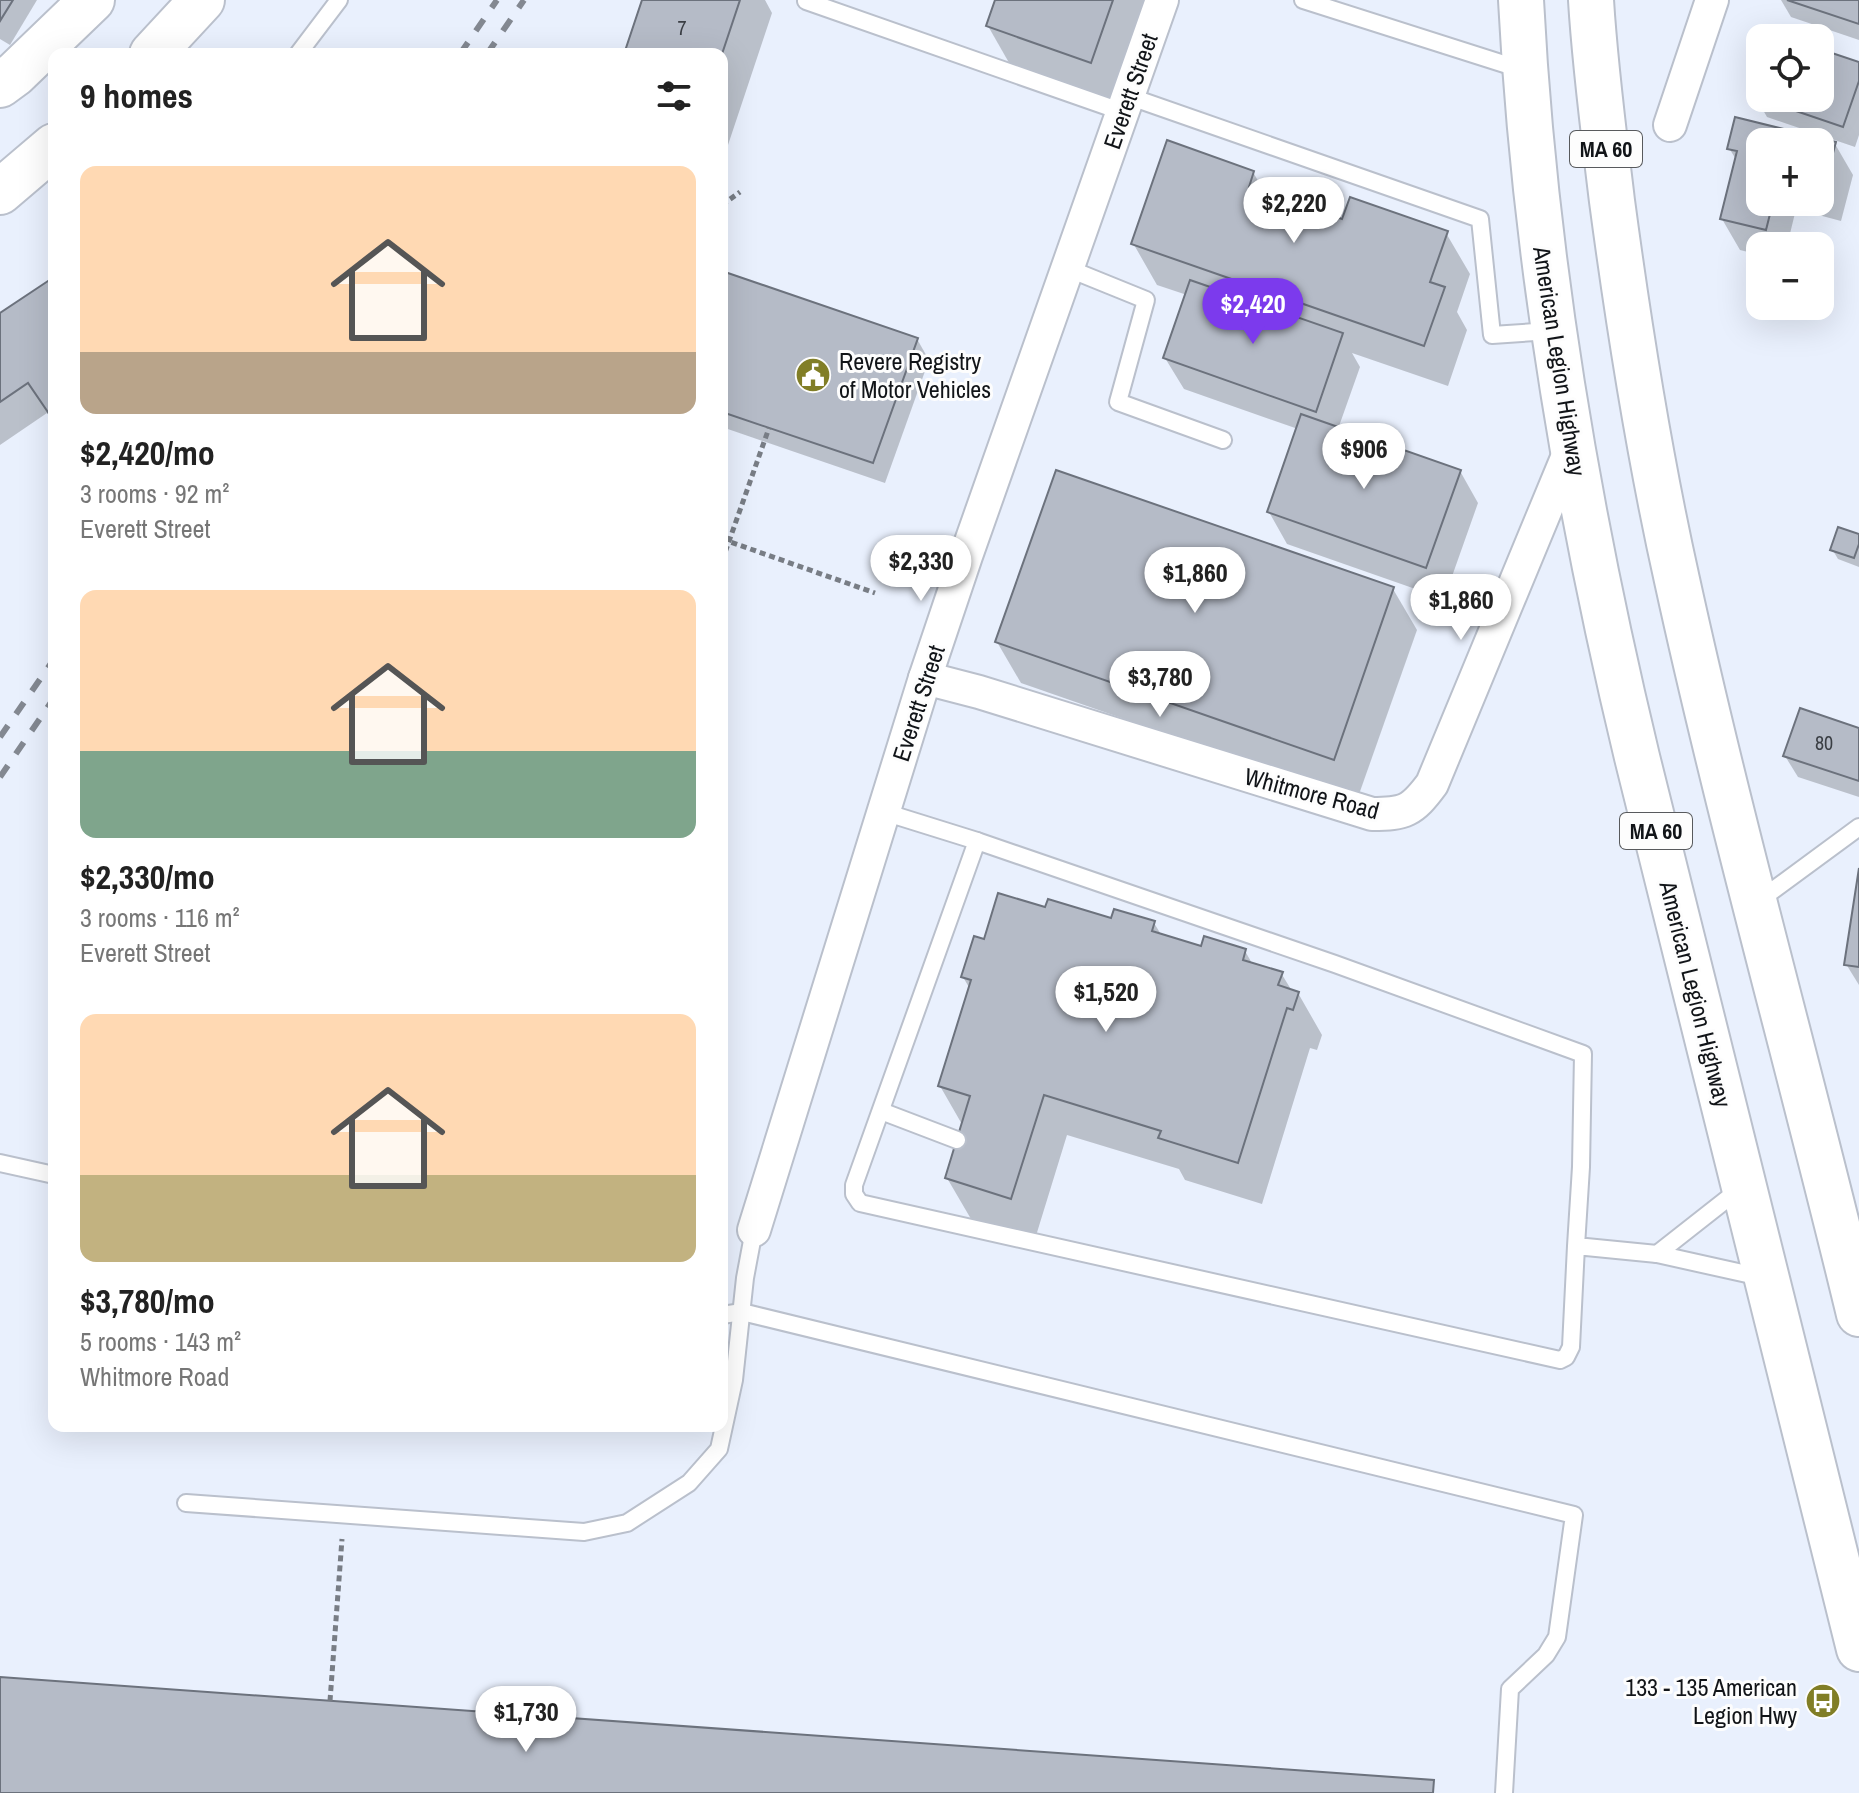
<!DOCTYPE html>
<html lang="en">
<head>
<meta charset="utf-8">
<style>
  body { margin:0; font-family:"Archivo Narrow",sans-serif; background:#f6f6f6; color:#222; height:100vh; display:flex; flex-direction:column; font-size:30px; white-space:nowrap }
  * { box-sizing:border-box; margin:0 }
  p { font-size:26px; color:#767676 }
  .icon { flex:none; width:44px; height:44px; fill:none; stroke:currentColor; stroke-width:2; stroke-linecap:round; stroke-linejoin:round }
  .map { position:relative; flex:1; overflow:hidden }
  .details { position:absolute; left:48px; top:48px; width:680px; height:1384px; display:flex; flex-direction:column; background:#fff; border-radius:16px; box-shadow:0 8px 32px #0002 }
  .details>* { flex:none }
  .fabs { position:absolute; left:1746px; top:24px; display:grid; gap:16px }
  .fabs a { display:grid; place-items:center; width:88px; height:88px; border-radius:16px; background:#fff; box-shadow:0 8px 32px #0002; font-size:40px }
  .price { position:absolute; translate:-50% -68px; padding:0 18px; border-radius:28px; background:#fff; color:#222; font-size:26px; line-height:52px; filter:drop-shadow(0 2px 4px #0008) }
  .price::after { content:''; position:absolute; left:50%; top:48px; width:24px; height:18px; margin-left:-12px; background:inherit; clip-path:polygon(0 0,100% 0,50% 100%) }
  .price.current { background:#7c3aed; color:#fff }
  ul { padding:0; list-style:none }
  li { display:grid; align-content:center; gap:16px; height:424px; padding:0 32px }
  li span { display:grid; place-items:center; height:248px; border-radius:16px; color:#555 }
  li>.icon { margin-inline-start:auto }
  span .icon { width:144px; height:144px; fill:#fffc; stroke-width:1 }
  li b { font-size:34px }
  h2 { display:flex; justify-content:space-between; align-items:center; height:96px; padding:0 32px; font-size:34px }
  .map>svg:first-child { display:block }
  .shadow { fill:#0003; fill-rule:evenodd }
  .building { fill:#b5bbc7; stroke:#6c727d; stroke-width:2 }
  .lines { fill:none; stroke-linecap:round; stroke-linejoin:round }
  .lane-casing { stroke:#bac0cc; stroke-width:20 }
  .street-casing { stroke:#bac0cc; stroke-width:36 }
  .highway-casing { stroke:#bac0cc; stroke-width:48 }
  .path { stroke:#787d85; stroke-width:5; stroke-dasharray:6 4; stroke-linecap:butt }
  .lane { stroke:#fff; stroke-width:16 }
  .street { stroke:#fff; stroke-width:32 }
  .highway { stroke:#fff; stroke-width:44 }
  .rail { stroke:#838891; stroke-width:6; stroke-dasharray:14 14; stroke-linecap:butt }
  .labels { text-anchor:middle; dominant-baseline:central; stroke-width:6; stroke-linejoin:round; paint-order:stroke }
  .number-label { font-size:20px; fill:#3a3e44 }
  .shield { fill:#fdfdfd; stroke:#585a5d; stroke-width:2 }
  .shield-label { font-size:22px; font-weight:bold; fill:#111418 }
  .street-label { font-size:24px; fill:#111418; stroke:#fdfdfd }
  .poi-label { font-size:24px; fill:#111418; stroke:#fdfdfd; text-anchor:start }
</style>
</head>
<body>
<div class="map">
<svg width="1859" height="1793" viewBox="0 0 1859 1793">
  <rect width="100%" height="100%" fill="#e9f0fd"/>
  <g class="shadow">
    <polygon points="0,0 37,0 10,45 0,39"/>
    <polygon points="644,0 765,0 772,13 722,163 722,54 626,54"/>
    <polygon points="998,0 1151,0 1115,103 1012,68 988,26"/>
    <polygon points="1781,0 1859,0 1859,40 1791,17"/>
    <polygon points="1820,51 1859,64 1859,135 1855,147 1767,117 1755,96 1760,80 1760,98 1820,98"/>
    <path d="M1737,119L1835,144L1853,175L1841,221L1796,209L1787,246H1760V255L1740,250L1722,219L1737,161L1729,148ZM1760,142H1820V202H1760Z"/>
    <polygon points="1253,172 1266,195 1343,222 1446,233 1470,274 1457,312 1467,330 1448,386 1352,353 1360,367 1338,429 1460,471 1478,503 1444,599 1287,544 1269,512 1298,429 1184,389 1165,358 1187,295 1157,285 1133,243"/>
    <polygon points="722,273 917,339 929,360 885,483 722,427"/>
    <polygon points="54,279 54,423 47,413 0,445 0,316"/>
    <polygon points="1859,536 1859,567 1838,559 1832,549"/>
    <polygon points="1393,589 1417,630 1357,800 1021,683 997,642"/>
    <polygon points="1859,730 1859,797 1798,777 1785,756"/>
    <polygon points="1859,878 1859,985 1846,964"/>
    <polygon points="1046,910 1112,921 1154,923 1162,936 1203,949 1245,951 1253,965 1281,973 1292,991 1298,993 1322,1035 1317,1050 1310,1048 1262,1204 1185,1180 1179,1169 1067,1135 1035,1239 971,1219 947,1178 963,1126 940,1086 970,989 963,977 985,941"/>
  </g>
  <g class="building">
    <polygon points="0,0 13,0 0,21"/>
    <polygon points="642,0 740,0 722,54 624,54"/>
    <polygon points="995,0 1113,0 1091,63 986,26"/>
    <polygon points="1787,0 1859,0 1859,24"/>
    <polygon points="1820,49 1859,62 1859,81 1843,127 1752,96 1760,74 1760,98 1820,98"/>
    <polygon points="1735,117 1836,142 1823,190 1820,189 1820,142 1760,142 1760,202 1773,202 1766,230 1720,219 1737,151 1727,149"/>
    <polygon points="1167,140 1254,171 1249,187 1342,219 1350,197 1448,231 1430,282 1445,287 1424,346 1131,244"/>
    <polygon points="722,271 918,338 873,463 722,412"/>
    <polygon points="54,277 54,421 28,383 0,402 0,313"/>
    <polygon points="1190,280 1343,333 1316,412 1163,358"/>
    <polygon points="1301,414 1461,470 1426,568 1267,512"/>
    <polygon points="1056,470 1394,587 1334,760 995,642"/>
    <polygon points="1838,527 1859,534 1859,544 1854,558 1830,550"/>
    <polygon points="1800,708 1859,728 1859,781 1783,756"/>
    <polygon points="1859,868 1859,967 1844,965"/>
    <polygon points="998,893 1045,907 1048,899 1111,918 1114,909 1155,921 1152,931 1201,946 1204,936 1246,949 1243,960 1283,972 1278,985 1299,992 1293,1010 1287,1008 1238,1163 1158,1138 1161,1131 1044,1095 1011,1199 945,1178 970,1096 938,1086 971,980 961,977 974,936 984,939"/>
    <polygon points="0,1677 1434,1780 1433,1793 0,1793"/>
  </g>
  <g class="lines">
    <defs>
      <g id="lane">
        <polyline points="1303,0 1523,70"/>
        <polyline points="806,1 1123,112"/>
        <polyline points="298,54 339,0"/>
        <polyline points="1128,96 1480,219 1492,335 1551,331"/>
        <polyline points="1067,268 1146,300 1118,402 1223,440"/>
        <polyline points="884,812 977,841"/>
        <polyline points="1757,902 1859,827"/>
        <polyline points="881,1111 957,1140"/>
        <polyline points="0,1163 54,1175"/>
        <polyline points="1576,1246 1571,1347 1566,1357 1560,1360 860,1203 854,1194 854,1185 977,841 1335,964 1583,1054 1581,1167 1576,1246 1657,1254 1765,1278"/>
        <polyline points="1657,1254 1741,1188"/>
        <polyline points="722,1315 742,1312 1574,1515 1557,1637 1546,1655 1510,1689 1504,1793"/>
        <polyline points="186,1503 584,1532 627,1523 689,1483 719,1449 734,1380 745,1278 754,1230"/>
      </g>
      <g id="street">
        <polyline points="1670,125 1712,0"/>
        <path d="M925,678L979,692L1372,814C1405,814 1412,811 1432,784L1572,446"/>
        <polyline points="754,1230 925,678 966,556 1162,0"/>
      </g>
      <g id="highway">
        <path d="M1521,0C1534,256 1577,508 1637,757L1859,1649"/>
        <path d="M1591,0C1595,67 1604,134 1612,201C1629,328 1649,455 1677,580C1731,827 1800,1069 1859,1314"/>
        <polyline points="152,54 202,0"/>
        <polyline points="0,85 15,74 92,0"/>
        <polyline points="0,192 54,146"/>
      </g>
    </defs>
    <use href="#lane" class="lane-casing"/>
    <use href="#street" class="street-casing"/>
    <use href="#highway" class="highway-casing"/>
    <g class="path">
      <polyline points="722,205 740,192"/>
      <polyline points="722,539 875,593"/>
      <polyline points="722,561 769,428"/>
      <polyline points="330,1701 342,1539"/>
    </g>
    <use href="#lane" class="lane"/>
    <use href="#street" class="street"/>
    <use href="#highway" class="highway"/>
    <g class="rail">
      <polyline points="460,54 497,0"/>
      <polyline points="487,54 524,0"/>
      <polyline points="0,737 54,659"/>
      <polyline points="0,777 54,698"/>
    </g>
  </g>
  <defs>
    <symbol id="civic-disc" viewBox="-11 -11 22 22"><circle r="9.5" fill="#817e26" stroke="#fdfdfd"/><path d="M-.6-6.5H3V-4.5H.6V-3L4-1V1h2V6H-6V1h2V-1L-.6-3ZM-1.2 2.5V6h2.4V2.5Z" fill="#fff"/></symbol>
    <symbol id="bus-disc" viewBox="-11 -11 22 22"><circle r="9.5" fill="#817e26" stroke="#fdfdfd"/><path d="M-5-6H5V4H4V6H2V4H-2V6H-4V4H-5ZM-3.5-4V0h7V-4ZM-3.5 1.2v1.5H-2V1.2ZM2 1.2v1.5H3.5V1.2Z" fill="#fff"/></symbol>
  </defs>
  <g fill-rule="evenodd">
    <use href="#civic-disc" x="793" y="355" width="40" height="40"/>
    <use href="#bus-disc" x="1803" y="1681" width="40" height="40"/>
  </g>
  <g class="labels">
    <g class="number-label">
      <text x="682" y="27">7</text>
      <text x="1824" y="742">80</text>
    </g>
    <g class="shield">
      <rect x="1570" y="131" width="72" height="36" rx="6"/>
      <rect x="1620" y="813" width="72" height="36" rx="6"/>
    </g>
    <g class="shield-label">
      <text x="1606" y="149">MA 60</text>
      <text x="1656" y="831">MA 60</text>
    </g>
    <g class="street-label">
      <text transform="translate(1130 91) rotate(-71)">Everett Street</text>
      <text transform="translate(1560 361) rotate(81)">American Legion Highway</text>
      <text transform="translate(918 703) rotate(-72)">Everett Street</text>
      <text transform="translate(1312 793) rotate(15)">Whitmore Road</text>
      <text transform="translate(1696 994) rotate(76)">American Legion Highway</text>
    </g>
    <g class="poi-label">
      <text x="839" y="361">Revere Registry<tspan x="839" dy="28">of Motor Vehicles</tspan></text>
      <text x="1797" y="1687" text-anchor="end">133 - 135 American<tspan x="1797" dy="28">Legion Hwy</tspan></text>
    </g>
  </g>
</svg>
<div class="fabs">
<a><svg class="icon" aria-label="locate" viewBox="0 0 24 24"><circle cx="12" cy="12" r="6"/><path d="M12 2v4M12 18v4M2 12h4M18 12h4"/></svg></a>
<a>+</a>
<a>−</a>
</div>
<b class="price" style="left:1294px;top:245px">$2,220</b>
<b class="price current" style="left:1253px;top:346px">$2,420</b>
<b class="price" style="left:1364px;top:491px">$906</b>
<b class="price" style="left:921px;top:603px">$2,330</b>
<b class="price" style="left:1195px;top:615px">$1,860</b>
<b class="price" style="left:1461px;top:642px">$1,860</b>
<b class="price" style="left:1160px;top:719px">$3,780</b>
<b class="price" style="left:1106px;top:1034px">$1,520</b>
<b class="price" style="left:526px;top:1754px">$1,730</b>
<section class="details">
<h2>9 homes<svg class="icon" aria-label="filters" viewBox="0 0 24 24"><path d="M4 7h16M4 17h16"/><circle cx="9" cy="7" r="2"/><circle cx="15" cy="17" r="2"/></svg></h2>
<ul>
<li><span style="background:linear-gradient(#ffd9b3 75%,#b9a48a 0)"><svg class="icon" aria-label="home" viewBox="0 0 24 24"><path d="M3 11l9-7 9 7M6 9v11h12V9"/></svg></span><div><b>$2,420/mo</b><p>3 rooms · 92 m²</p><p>Everett Street</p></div></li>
<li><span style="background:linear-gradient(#ffd9b3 65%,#7fa58c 0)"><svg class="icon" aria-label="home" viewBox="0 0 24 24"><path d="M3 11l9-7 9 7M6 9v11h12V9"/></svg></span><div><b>$2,330/mo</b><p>3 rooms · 116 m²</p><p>Everett Street</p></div></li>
<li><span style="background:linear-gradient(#ffd9b3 65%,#c2b280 0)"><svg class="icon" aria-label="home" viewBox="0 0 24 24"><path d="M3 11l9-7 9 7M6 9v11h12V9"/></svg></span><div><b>$3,780/mo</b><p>5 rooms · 143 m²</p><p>Whitmore Road</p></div></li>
</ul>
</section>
</div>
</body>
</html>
